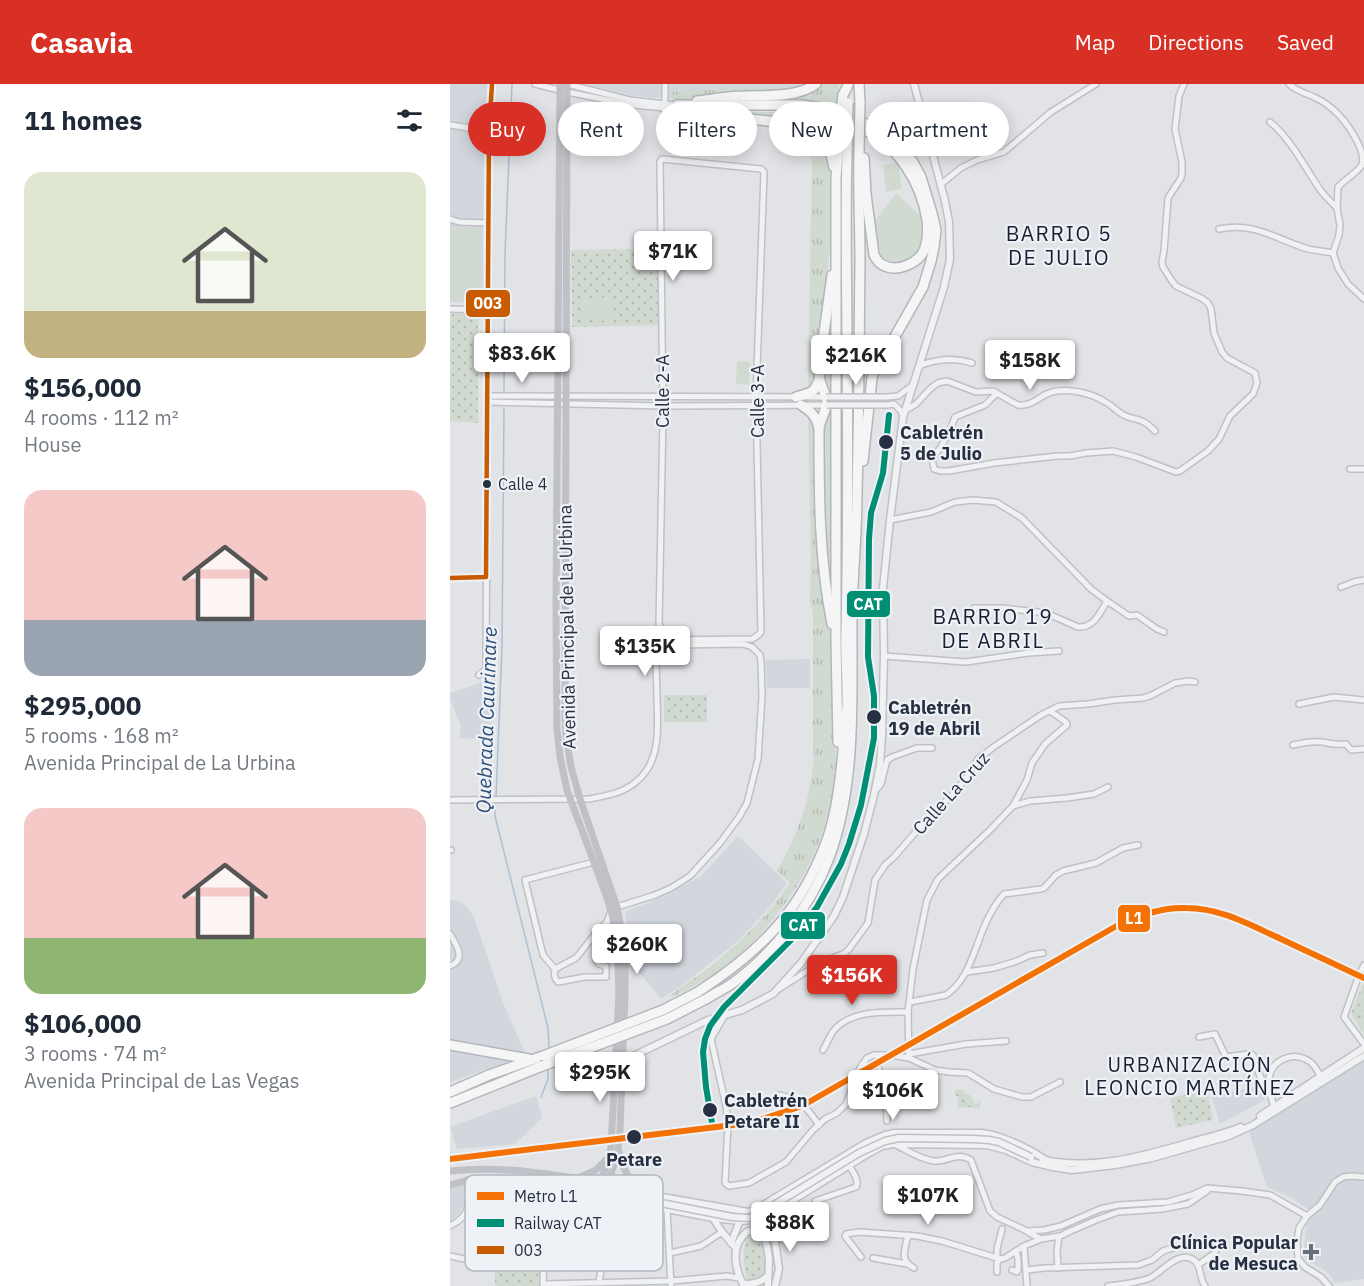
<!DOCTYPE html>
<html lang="en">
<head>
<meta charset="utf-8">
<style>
  body { margin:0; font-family:"IBM Plex Sans",sans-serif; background:#f2f2f3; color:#1f2937; height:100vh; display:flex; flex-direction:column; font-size:22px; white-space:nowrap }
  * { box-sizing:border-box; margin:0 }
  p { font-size:20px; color:#747a83 }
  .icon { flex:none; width:33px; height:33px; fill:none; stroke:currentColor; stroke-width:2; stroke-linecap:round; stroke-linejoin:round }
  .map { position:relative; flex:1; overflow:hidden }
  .sheet { display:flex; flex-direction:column; background:#fff; width:450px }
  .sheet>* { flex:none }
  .banner { position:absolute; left:18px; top:18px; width:570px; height:54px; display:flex; gap:12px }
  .price { position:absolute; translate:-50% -51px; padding:0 14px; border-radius:6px; background:#fff; color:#222; font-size:20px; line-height:39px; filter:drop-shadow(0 2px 3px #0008) }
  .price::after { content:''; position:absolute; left:50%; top:36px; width:18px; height:14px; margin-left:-9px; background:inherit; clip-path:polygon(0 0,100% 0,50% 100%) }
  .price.active { background:#d93025; color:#fff }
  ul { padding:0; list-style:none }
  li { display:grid; align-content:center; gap:12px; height:318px; padding:0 24px }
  li span { display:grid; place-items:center; height:186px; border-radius:18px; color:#555 }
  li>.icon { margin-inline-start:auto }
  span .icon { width:108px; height:108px; fill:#fffc; stroke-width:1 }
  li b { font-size:26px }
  h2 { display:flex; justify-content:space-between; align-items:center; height:72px; padding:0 24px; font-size:26px }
  .tag { padding:0 21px; border-radius:27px; background:#fff; box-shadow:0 3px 15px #0003; font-size:21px; line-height:54px }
  .tag.active { background:#d93025; color:#fff }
  header { display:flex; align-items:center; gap:36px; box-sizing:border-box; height:84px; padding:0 30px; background:#d93025; color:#fff }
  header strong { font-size:28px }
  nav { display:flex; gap:33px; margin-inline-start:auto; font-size:21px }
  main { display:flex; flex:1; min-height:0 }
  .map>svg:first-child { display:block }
  .built { fill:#d2d6dd }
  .grass { fill:url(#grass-tufts) }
  .park { fill:url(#park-dots) }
  .garden { fill:#d1dad0 }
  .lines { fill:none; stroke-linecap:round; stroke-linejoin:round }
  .stream { stroke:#acbfd4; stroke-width:1.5 }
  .minor-casing { stroke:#bfc1c4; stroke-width:8 }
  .tertiary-casing { stroke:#bfc1c4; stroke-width:9 }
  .motorway-casing { stroke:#b3b6bb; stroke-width:12 }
  .minor { stroke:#f0f1f3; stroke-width:5 }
  .tertiary { stroke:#f0f1f3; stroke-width:6 }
  .secondary { stroke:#bfc1c6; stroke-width:7 }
  .motorway { stroke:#f5f5f6; stroke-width:9 }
  .minor-bridge-casing { stroke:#bfc1c4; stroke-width:8; stroke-linecap:butt }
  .tertiary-bridge-casing { stroke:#bfc1c4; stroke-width:9; stroke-linecap:butt }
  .motorway-bridge-casing { stroke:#b3b6bb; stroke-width:12; stroke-linecap:butt }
  .minor-bridge { stroke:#f0f1f3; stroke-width:5 }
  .tertiary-bridge { stroke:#f0f1f3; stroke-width:6 }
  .motorway-bridge { stroke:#f5f5f6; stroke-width:9 }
  .bus-1-casing { stroke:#eef1f6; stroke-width:9 }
  .bus-1 { stroke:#c95b00; stroke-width:4.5 }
  .rail-1-casing { stroke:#eef1f6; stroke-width:10 }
  .rail-1 { stroke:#008f75; stroke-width:6 }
  .metro-1-casing { stroke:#eef1f6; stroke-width:10 }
  .metro-1 { stroke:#f47103; stroke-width:6 }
  .stop-dot { fill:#263041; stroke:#eef1f6; stroke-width:2 }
  .poi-dot { fill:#676f7b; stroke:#eef1f6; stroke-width:2 }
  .labels { text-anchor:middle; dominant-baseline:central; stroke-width:4.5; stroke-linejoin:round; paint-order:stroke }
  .bus-label { font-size:16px; fill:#263041; stroke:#eef1f6; text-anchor:start }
  .street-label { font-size:18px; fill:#263041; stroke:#eef1f6 }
  .stop-label { font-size:18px; font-weight:bold; fill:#263041; stroke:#eef1f6; text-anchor:start }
  .poi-label { font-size:18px; font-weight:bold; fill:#263041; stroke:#eef1f6; text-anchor:end }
  .water-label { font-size:20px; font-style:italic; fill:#2d4e78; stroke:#eef1f6 }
  .neighbourhood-label { font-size:20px; letter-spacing:1.5px; fill:#182132; stroke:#eef1f6 }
  .quarter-label { font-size:21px; letter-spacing:1.5px; fill:#182132; stroke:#eef1f6 }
  .key { fill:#eef1f6; stroke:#b2b7c0; stroke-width:1.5 }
  .key-label { font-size:16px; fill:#263041 }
  .line-badge { stroke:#eef1f6; stroke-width:2 }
  .badge-label { font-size:16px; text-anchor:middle; font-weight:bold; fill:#fff }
</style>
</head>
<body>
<header>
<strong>Casavia</strong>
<nav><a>Map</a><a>Directions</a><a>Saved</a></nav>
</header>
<main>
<section class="sheet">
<h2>11 homes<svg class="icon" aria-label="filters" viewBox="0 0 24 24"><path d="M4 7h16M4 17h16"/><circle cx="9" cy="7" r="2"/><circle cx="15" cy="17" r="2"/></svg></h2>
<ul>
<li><span style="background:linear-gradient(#dfe7d0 75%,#c2b280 0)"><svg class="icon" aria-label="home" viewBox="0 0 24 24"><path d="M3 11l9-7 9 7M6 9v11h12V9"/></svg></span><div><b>$156,000</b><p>4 rooms · 112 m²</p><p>House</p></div></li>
<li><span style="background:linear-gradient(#f6c9c9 70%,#9aa5b1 0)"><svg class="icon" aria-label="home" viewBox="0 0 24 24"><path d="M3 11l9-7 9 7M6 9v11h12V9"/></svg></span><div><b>$295,000</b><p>5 rooms · 168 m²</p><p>Avenida Principal de La Urbina</p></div></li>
<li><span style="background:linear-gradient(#f6c9c9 70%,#8fb573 0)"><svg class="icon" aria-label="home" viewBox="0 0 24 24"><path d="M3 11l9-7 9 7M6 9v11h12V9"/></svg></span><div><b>$106,000</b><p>3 rooms · 74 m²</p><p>Avenida Principal de Las Vegas</p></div></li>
</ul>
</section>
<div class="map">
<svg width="914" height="1202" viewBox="0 0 914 1202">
  <defs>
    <pattern id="grass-tufts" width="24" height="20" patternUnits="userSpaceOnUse" patternTransform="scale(1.5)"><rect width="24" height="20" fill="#d1dad0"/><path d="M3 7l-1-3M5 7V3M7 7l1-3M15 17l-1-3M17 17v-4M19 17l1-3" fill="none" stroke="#b3bbb4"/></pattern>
    <pattern id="park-dots" width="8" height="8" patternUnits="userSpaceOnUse" patternTransform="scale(1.5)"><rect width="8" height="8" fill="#d1dad0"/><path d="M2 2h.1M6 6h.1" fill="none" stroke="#b3bbb4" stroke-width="1.8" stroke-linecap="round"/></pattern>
  </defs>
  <rect width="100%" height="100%" fill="#e1e3e6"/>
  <g class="built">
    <polygon points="0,0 38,0 33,131 34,214 33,216 27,219 0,218"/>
    <polygon points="134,0 362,0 362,2 226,13 202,14 181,11"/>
    <polygon points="360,575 360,604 317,604 316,576"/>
    <polygon points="46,594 40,655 9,654 11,642 0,615 0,609"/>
    <polygon points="288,752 337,799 319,824 288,857 231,902 211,915 185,883 175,828 219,810 251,792"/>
    <polygon points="0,816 8,817 16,822 23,831 54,921 76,971 0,998"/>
    <polygon points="914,971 914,1195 885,1199 881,1192 875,1186 857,1176 855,1171 854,1165 856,1140 864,1129 838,1112 817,1103 799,1048"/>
    <polygon points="807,1002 815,1016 770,1040 762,1013"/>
    <polygon points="86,1012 92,1034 65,1060 7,1065 0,1043"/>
    <polygon points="16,1100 16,1111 15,1121 6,1133 0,1137 0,1101"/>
  </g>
  <g class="grass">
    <polygon points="373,0 389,0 388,20 321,16 360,11"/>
    <polygon points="358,1 346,6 274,11 230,17 225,17 221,14 221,8 322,4 323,2"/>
    <polygon points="254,28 343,28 369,31 386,36 385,68 365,43"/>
    <path d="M270,34L348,41C371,46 376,60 380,81V166L367,272L365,300C361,306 356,307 349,309L358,303L362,76L359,71L360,47L261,36Z"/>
    <polygon points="384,235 384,308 377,308 373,297 379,236"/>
    <polygon points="382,326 384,519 381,520 374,465 372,345 379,327"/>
    <path d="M349,327H354L364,337C368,397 370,458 376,519C377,534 381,549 382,564C384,585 384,607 385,628C385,643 386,658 386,673C384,738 361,790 320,839C292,872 258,899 218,914C229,903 244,895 256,886C288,861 317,833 340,799L327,787C348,751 362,711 364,669L363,665V529L360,517L361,469L358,332Z"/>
  </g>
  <g class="park">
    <polygon points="208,165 209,241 122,243 121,166"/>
    <polygon points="28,229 28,339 0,337 0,230"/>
    <rect x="214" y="611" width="43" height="27"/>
    <polygon points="914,899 914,951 901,930 906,916"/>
    <polygon points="507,1005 513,1006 513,1008 523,1014 522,1016 526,1020 531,1016 529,1025 518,1023 508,1024 508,1013 506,1013 506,1009 504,1009 504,1007 507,1007"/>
    <polygon points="757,1006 763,1036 726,1044 720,1014"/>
    <path d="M304,1148L312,1155L314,1162L315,1202H300C293,1189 290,1160 300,1149Z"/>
    <polygon points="45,1168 91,1175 90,1202 45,1202"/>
  </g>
  <g class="garden">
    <polygon points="448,79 452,105 436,108 433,81"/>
    <path d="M446,109L471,132C472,139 473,148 472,156C469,176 447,185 431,172L424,138Z"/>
    <polygon points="0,143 30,144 28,217 0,216"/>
    <polygon points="147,213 161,214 160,237 131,236 132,214 146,214 146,219"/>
    <polygon points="287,277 300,278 299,301 286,300"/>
  </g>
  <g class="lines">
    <g class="stream">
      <polyline points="54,307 55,170 62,0"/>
      <polyline points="46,713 52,562 54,324"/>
      <polyline points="45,718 45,732 98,944 99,964"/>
      <polyline points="91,1013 98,995 98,984"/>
    </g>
    <defs>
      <g id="minor">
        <polyline points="85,0 117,8 182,21 215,24"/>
        <polyline points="117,0 180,16 224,21"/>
        <path d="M839,0C846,7 855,9 864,13C884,22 898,39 908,59C911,66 914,73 912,81C906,90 895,95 888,103L887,124L890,141L889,151L883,169L888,184L898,200L914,215"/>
        <polyline points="215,19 215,0"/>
        <path d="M820,38C842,56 855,84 871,107C876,113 882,119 887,124"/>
        <polyline points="0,41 39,47"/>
        <polygon points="212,75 311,85 314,88 306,314 311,548 307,552 302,555 222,556 216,552 209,540 213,332 210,78"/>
        <polyline points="490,101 511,84 527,76 554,68 601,28 646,0"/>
        <polyline points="0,135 9,138 38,139"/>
        <path d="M769,145C804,138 824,154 855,164C864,167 874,167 883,169"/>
        <polyline points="0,225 38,226"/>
        <path d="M469,282C486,275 503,273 522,279"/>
        <polyline points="547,309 535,321 505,333 500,346 491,363 482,375 484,385 490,387 499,387 544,379 608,372 620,372 636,369 663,367 686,373 726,388 730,387 758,367 769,355 780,332 803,310 807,299 805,289 777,274 772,268 764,249 761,225 758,219 753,215 726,202 722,197 713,183 712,178 714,167 718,114 731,94 732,90 732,78 725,45 729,12 734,0"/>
        <polyline points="37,312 376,313"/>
        <polyline points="437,313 448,312 463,301"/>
        <polyline points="37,318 213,322 377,321"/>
        <polyline points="437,321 444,320 451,327 453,333"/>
        <path d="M456,326L466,320L481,304L488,299L497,297L526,308L543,307L568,321C582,323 590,311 602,308C620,304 642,309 657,319C663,322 666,327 672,330C679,335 687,334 694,338C698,340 702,344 705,347"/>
        <polyline points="900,385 914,385"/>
        <polyline points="440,436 481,428 505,418 523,416 546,418 572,434 641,505 657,517 679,532 687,531 707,545 714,548"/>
        <polyline points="0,494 36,493"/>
        <polyline points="891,503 904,498 914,496"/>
        <path d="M524,524H552L596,529L628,543C644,544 650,529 657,517"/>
        <polyline points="434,572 516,578 578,569 609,567"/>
        <polyline points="29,591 36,585 39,47 42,0"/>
        <polyline points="849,620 884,613 914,616"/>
        <path d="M843,661C852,659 863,657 872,658C884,660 884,661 896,660L901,666L914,665"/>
        <polyline points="426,706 431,700 437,676 442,673 467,664 482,664"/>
        <path d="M0,716L139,715C156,712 174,709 187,697C211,677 208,644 207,615C207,601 206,587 206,573C207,564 214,563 222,561L293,560L302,563L310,571L311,578L312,612L308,675L297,719L289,733L270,759L240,792L221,804L205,811L167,823L161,827L157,838L146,849L126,874L105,885C104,891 104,894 108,898L135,893H156V882L149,880L146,876V871L158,848L159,844L157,838"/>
        <polyline points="563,722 577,696 582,679 595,660 617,641 616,638 600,627"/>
        <polyline points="0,766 1,766"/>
        <path d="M0,850C6,860 17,876 0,882"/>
        <polyline points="914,881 909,891 894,933 914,960"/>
        <polyline points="105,885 93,871 75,796 144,778"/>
        <polyline points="517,888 544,884 567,877 580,871 593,869"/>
        <polyline points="329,905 368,880 395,869 399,865 418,839 425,796 435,781 444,773 470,743 500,713 516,694 528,675 545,662 591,631 609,622 638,620 665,616 693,614 700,612 725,599 739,597 745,598"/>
        <path d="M460,918L496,911C515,898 521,877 529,856C535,839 542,823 554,810L591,805L594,804L606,791L613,787L646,779L673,764L688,761"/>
        <polyline points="275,931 261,955 276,1022 278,1041 275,1099 279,1102 299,1099 336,1078 363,1046 375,1035 387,1029 396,1020 410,984 417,974 424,971 441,971 459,974 485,986 499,988 518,989 544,1005 572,1013 581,1013 610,998"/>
        <polyline points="749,953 765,950 776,973 799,970 803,971 809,990 821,1012"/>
        <path d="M373,966C377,959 380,951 385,945C403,926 434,928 458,928"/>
        <polyline points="459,970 516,960 556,957"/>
        <polyline points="428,971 429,988 436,1007 437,1037"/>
        <polyline points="459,974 458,928 463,885 477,816 488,795 539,747 563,722 580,717 617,714 644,710 658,703"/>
        <path d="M330,1011C353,1017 356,1023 369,1041"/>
        <path d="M824,1023C821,1013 817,1000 820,990C824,975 843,969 855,975C863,978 867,986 871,993"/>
        <path d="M444,1060C457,1066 469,1075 484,1077C498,1078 507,1067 521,1076L540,1127L547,1133L577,1147L594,1146L611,1142L650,1125L668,1121L718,1118L742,1111L757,1104L792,1107L820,1111L857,1132"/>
        <path d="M365,1117L406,1103C410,1096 402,1087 399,1081"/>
        <polyline points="217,1125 221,1202"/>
        <path d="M0,1142C21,1132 20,1118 18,1096"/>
        <polyline points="578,1148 591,1155 610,1152 617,1149"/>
        <polyline points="616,1149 646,1136 668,1128 712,1125 738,1120 757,1107"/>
        <path d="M458,1151C455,1165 449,1176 464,1184"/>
        <polyline points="31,1161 37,1140 40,1115 131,1116 134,1107"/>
        <polyline points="574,1162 577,1202"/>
        <polyline points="220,1169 251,1162 272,1148"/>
        <polyline points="0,1172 19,1176 21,1175 23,1162 26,1160 94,1172 93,1200"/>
        <polyline points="411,1173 395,1152 396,1150 409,1148 467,1152 492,1157 550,1175 555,1174 574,1162 591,1155"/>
        <polyline points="423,1174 457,1180"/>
        <polyline points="547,1174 547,1165 552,1145"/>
        <polyline points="608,1184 607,1167 609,1152"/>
        <polyline points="562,1186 567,1188 568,1186 568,1175 566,1167"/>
        <polyline points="577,1186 594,1184 688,1181 702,1176 713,1167 729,1162 740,1160 767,1161 765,1169 748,1181"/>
        <polyline points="547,1188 547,1179 550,1175"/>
        <polyline points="149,1198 157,1152 160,1113"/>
        <polyline points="93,1200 221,1197 277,1192 289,1194"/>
        <path d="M658,1202C671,1200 688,1199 700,1194C712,1188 730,1164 745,1177C752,1183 749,1195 755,1202"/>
        <polyline points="879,1202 871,1193 855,1183 848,1175 847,1157 849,1144 857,1132 870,1121 885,1098 893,1093 903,1092 914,1093"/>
      </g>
      <g id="tertiary">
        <polyline points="173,977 258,936 292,926 323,910 351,879 384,832 393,813 414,750 424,711 430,681 432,651 434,572 433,504 440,436 453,333 494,203 500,175 499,138 495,117 464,0"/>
        <polyline points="810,1032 914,964"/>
        <path d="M593,1076C644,1086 690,1073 738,1059C755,1054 774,1050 791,1043"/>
        <path d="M157,1101L189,1109L298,1128L305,1126L416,1059L435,1051L444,1049H532C554,1052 577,1064 596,1076"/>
        <polyline points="155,1111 217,1125 263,1134 290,1137 303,1136 324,1128 419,1069 432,1062 443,1060 537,1061 556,1066 582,1078 603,1083 622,1086 665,1081 702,1074 779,1052 803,1041 914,972"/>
        <polyline points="324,1128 322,1137 329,1185 325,1202"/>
        <polyline points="307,1132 317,1162 319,1175 318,1202"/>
        <polyline points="263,1134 272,1148 286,1164"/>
        <polyline points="281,1159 291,1134"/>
        <path d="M293,1200C303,1200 310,1199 318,1192"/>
        <path d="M294,1202C284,1184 280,1161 298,1147L308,1148L313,1153"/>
      </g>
      <g id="motorway">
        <polyline points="409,0 410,18"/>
        <path d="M247,17C263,15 279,12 295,12C317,11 347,14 366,0"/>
        <polyline points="392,20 393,11 398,1"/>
        <polyline points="227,21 352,21 370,24 412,38 433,49 443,57 463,78 471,93 482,129 486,146 484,163 481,177 473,203 443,256 425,284 422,294 413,377"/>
        <polyline points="215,24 234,25"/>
        <path d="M229,28L348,40C374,45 379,60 384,83"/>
        <path d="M412,45C448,61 471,98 477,136C478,145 478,155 475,164C470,179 447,189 433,181C428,179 426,175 424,171L416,110L414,74"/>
        <polyline points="388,69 386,94 386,557 388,658"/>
        <polyline points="346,313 359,309 364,306 369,297 373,256 382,191"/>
        <path d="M351,321C361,327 367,333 369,345C369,410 369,475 382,540"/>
        <path d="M369,343C371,336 377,323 377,317C376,310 371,303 370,296"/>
        <path d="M248,908C311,867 351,827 377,756C387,727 390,697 393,667C394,652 396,637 397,622C398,598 395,574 396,549C398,456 398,362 397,269C397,203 395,136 397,70"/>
        <path d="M256,915C264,910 272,906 280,901C322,872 361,822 379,774C408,695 401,609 402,527C403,488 407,448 407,409C409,332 409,255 410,177C410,141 408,105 409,69"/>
        <polyline points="0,961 79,975"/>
        <polyline points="0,1008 39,991 93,972"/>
        <polyline points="0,1019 92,982"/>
      </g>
    </defs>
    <use href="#minor" class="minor-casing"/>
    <use href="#tertiary" class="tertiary-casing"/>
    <use href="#motorway" class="motorway-casing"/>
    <use href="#minor" class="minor"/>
    <use href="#tertiary" class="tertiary"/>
    <g class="secondary">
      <polyline points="110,0 106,524 107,645 110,673 117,706 155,808 162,830 167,855 169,909 161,1063 159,1072 147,1110"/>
      <path d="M169,1068C172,1084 180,1096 189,1109"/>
      <path d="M0,1087C51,1082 102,1089 152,1099"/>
      <polyline points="128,1094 146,1086 156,1076"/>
      <polyline points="0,1101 18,1096 64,1095 99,1100 155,1111 168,1066 170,1046 175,910 175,881 173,854 167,823 130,715 121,683 116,652 115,631 117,0"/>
    </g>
    <use href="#motorway" class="motorway"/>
    <defs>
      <g id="minor-bridge">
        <polyline points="376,313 437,313"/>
        <polyline points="377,321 437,321"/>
      </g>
      <polyline id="tertiary-bridge" points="196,1116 282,1133 299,1134 309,1130 409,1069 435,1057 449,1054 523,1055 539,1056 549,1058 581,1073"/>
      <g id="motorway-bridge">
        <polyline points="388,69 392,20"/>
        <polyline points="409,69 410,18"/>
        <polyline points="397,70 398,19"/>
        <polyline points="93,972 213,926 248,908"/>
        <polyline points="92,982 217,935 256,915"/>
      </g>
    </defs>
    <use href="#minor-bridge" class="minor-bridge-casing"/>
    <use href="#tertiary-bridge" class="tertiary-bridge-casing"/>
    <use href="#motorway-bridge" class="motorway-bridge-casing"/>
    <use href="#minor-bridge" class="minor-bridge"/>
    <use href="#tertiary-bridge" class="tertiary-bridge"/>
    <use href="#motorway-bridge" class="motorway-bridge"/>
    <defs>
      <polyline id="bus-1" points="0,494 36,493 39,47 42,0"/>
    </defs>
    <use href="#bus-1" class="bus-1-casing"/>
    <use href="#bus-1" class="bus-1"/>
    <defs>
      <polyline id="rail-1" points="262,1039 256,1003 253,968 255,955 260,942 274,923 343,854 367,823 391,780 399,760 411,721 424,654 424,612 418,573 419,455 421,429 433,389 439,331"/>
    </defs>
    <use href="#rail-1" class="rail-1-casing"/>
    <use href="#rail-1" class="rail-1"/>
    <defs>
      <path id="metro-1" d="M0,1075L300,1039L352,1022L670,840C691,831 713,823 736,824C771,824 800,841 831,855C859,868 886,881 914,894"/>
    </defs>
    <use href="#metro-1" class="metro-1-casing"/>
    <use href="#metro-1" class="metro-1"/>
  </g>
  <g class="stop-dot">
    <circle cx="436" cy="358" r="8"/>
    <circle cx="37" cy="400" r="5"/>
    <circle cx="424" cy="633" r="8"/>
    <circle cx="260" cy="1026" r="8"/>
    <circle cx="184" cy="1053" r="8"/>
  </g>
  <path class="poi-dot" d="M858 1159h6v6h6v6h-6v6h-6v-6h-6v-6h6z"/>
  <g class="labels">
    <g class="bus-label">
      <text x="48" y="400">Calle 4</text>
    </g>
    <g class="street-label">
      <text transform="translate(212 307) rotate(-90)">Calle 2-A</text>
      <text transform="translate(307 317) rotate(-90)">Calle 3-A</text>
      <text transform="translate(117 543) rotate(-91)">Avenida Principal de La Urbina</text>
      <text transform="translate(501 709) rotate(-48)">Calle La Cruz</text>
    </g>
    <g class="stop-label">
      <text x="450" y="348">Cabletrén<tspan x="450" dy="21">5 de Julio</tspan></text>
      <text x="438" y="623">Cabletrén<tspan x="438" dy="21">19 de Abril</tspan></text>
      <text x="274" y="1016">Cabletrén<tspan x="274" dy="21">Petare II</tspan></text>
      <text x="184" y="1075" text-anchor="middle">Petare</text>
    </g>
    <g class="poi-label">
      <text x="848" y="1158">Clínica Popular<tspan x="848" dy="21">de Mesuca</tspan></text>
    </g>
    <g class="water-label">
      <text transform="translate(36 636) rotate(-88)">Quebrada Caurimare</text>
    </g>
    <g class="neighbourhood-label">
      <text x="740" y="980">URBANIZACIÓN<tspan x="740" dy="23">LEONCIO MARTÍNEZ</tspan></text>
    </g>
    <g class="quarter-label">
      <text x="609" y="149">BARRIO 5<tspan x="609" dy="24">DE JULIO</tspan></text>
      <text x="543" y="532">BARRIO 19<tspan x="543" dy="24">DE ABRIL</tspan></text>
    </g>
  </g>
  <rect x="15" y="1091" width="198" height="96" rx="9" class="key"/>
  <rect x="27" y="1108" width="27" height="8" fill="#f47103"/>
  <rect x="27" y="1135" width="27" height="8" fill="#008f75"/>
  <rect x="27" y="1162" width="27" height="8" fill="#c95b00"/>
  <g class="key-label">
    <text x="64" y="1118">Metro L1</text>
    <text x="64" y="1145">Railway CAT</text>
    <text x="64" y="1172">003</text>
  </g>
  <g class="line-badge">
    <rect x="15" y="205" width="46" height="29" rx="6" fill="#c95b00"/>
    <rect x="396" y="506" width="45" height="28" rx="6" fill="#008f75"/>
    <rect x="667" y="820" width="34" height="29" rx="6" fill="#f47103"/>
    <rect x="330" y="827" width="46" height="29" rx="6" fill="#008f75"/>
  </g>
  <g class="badge-label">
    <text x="38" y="225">003</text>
    <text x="418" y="526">CAT</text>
    <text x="684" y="840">L1</text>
    <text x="353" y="847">CAT</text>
  </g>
</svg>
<b class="price" style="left:223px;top:198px">$71K</b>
<b class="price" style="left:72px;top:300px">$83.6K</b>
<b class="price" style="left:406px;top:302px">$216K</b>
<b class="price" style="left:580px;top:307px">$158K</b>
<b class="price" style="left:195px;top:593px">$135K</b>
<b class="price" style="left:187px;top:891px">$260K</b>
<b class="price active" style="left:402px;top:922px">$156K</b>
<b class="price" style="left:150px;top:1019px">$295K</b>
<b class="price" style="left:443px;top:1037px">$106K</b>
<b class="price" style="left:478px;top:1142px">$107K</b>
<b class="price" style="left:340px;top:1169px">$88K</b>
<div class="banner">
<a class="tag active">Buy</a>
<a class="tag">Rent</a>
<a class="tag">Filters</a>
<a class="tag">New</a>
<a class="tag">Apartment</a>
</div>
</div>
</main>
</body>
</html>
